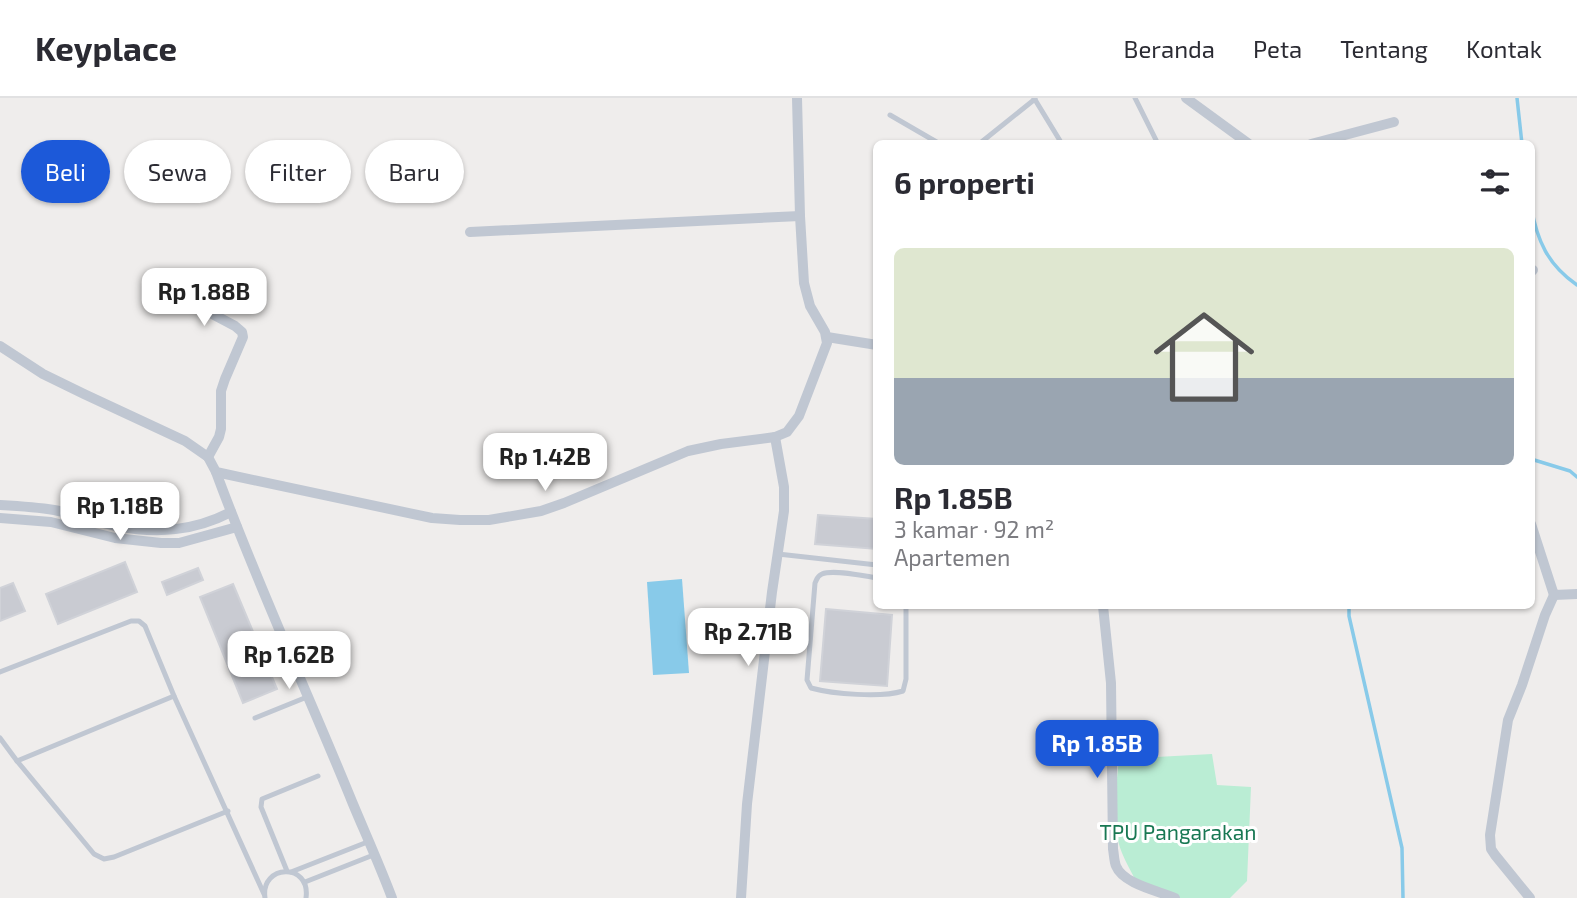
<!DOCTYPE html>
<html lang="id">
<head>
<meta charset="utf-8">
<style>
  body { margin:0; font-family:"Exo 2",sans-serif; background:#f7f7f7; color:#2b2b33; height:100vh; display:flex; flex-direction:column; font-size:26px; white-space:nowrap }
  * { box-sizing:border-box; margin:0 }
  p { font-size:23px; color:#7c7c81 }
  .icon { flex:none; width:38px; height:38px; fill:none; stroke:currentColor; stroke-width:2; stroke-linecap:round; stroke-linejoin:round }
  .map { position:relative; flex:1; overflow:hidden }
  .sheet { position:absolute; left:873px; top:42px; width:662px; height:469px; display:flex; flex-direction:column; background:#fff; border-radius:10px; box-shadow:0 2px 5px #0004 }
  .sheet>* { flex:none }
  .hud { position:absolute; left:21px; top:42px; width:665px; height:63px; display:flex; gap:14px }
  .price { position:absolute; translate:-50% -60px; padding:0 16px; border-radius:14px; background:#fff; color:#222; font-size:23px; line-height:46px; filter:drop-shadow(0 2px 4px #0008) }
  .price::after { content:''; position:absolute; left:50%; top:42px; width:21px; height:16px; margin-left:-10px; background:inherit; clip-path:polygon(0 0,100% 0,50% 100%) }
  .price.active { background:#1c59d9; color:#fff }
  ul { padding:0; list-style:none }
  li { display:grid; align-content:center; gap:14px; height:371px; padding:0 21px }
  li+li { border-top:2px solid #e1e1e2 }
  li span { display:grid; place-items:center; height:217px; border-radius:10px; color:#555 }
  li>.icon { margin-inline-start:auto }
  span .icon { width:126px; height:126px; fill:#fffc; stroke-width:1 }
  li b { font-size:30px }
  h2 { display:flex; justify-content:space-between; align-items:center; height:84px; padding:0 21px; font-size:30px }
  .tag { padding:0 24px; border-radius:32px; background:#fff; box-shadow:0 2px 5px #0004; font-size:24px; line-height:63px }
  .tag.active { background:#1c59d9; color:#fff }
  header { display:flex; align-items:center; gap:42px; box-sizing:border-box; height:98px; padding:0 35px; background:#fff; border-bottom:2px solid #e1e1e2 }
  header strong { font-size:33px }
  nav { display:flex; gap:38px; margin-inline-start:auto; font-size:24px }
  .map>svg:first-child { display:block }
  .green { fill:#baedd4 }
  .water { fill:#88cae9 }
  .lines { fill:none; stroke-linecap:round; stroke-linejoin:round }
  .stream { stroke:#88cae9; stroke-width:3.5 }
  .building { fill:#c9cbd2; stroke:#d0d2d8; stroke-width:2 }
  .service { stroke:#c0c7d2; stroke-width:5 }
  .minor { stroke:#c0c7d2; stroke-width:10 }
  .labels { text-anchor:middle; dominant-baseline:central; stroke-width:6; stroke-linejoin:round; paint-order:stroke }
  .park-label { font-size:21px; fill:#187853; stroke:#fff }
</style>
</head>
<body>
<header>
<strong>Keyplace</strong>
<nav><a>Beranda</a><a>Peta</a><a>Tentang</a><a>Kontak</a></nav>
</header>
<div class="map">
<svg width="1577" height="800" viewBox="0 0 1577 800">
  <rect width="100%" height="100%" fill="#efedec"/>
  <path class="green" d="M1212,656L1217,687L1251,689L1247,783L1230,800H1180L1137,785C1132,775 1126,765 1122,755C1110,724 1116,692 1119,661Z"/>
  <polygon class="water" points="682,481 689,575 653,577 647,484"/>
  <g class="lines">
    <g class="stream">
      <polyline points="1517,0 1522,46"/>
      <path d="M1531,108C1537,143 1548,167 1577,187"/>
      <polyline points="1531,361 1570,373 1577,379"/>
      <polyline points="1349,508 1349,518 1402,750 1403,800"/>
    </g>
  </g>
  <g class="building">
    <polygon points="818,417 877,421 877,451 815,446"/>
    <polygon points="125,464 137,494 58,526 46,496"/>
    <polygon points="198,470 203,482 167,497 162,484"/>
    <polygon points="13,485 25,513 0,523 0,490"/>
    <polygon points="233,486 277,591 243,605 200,499"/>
    <polygon points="826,511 892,517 887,588 820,583"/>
  </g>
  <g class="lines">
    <g class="service">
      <polyline points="1034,0 1062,46"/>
      <polyline points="1135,0 1158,46"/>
      <polyline points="890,17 940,46"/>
      <polyline points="979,46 1035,1"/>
      <polyline points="778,456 877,467"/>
      <path d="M877,480C864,478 833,471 822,476C817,478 817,481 815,485L807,582L811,590C833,596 881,600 903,593L906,581V508"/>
      <polyline points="0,574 131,523 139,523 145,528 174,598 264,796"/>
      <polyline points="255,620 307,599"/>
      <polyline points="0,640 17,663 94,756 104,761 114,759 228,713"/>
      <polyline points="17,663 174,598"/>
      <polyline points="287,773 261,709 262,701 318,678"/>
      <polyline points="291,774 370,743"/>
      <polyline points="305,784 376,756"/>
      <path d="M265,800C260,766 311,764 306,800"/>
    </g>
    <g class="minor">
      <polyline points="1186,0 1249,46"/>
      <polyline points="1311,46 1394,24"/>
      <polyline points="470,134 800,118"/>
      <polyline points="1531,174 1533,172"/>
      <polyline points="186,202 235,228 242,234 243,239 225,281 221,293 221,331 219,339 208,359"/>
      <polyline points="827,239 877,247"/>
      <polyline points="0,248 43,276 84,296 185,343 208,359 216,374 432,420 460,422 489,422 541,413 564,405 688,353 721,346 775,339 787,334 799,318 827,245 825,234 810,208 804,185 800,118 797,0"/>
      <path d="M216,374C257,486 308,595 353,706C366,737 380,768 392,800"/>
      <path d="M0,407C18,408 36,409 54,412C75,416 95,424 116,428C158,436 194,433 231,414"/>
      <polyline points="0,420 51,424 115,440 161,445 179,445 237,429"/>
      <polyline points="1531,426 1554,497 1577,496"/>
      <path d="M1103,508L1111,585L1113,751C1114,756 1114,763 1116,768C1123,786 1159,793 1175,800"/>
      <polyline points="741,800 747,706 772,494 784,413 784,389 775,339"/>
      <polyline points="1530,800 1495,757 1491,751 1490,737 1508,622 1522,587 1545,517 1554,497"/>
    </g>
  </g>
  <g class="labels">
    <g class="park-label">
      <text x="1178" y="733">TPU Pangarakan</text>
    </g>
  </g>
</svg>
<b class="price" style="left:204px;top:230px">Rp 1.88B</b>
<b class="price" style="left:545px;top:395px">Rp 1.42B</b>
<b class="price" style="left:120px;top:444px">Rp 1.18B</b>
<b class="price" style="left:748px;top:570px">Rp 2.71B</b>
<b class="price" style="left:289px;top:593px">Rp 1.62B</b>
<b class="price active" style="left:1097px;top:682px">Rp 1.85B</b>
<div class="hud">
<a class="tag active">Beli</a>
<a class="tag">Sewa</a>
<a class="tag">Filter</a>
<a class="tag">Baru</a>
</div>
<section class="sheet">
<h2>6 properti<svg class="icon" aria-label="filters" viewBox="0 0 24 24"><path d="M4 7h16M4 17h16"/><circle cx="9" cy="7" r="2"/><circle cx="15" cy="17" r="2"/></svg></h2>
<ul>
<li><span style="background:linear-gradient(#dfe7d0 60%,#9aa5b1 0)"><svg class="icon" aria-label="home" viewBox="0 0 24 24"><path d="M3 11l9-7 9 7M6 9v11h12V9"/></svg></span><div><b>Rp 1.85B</b><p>3 kamar · 92 m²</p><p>Apartemen</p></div></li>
</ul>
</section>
</div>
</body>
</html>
